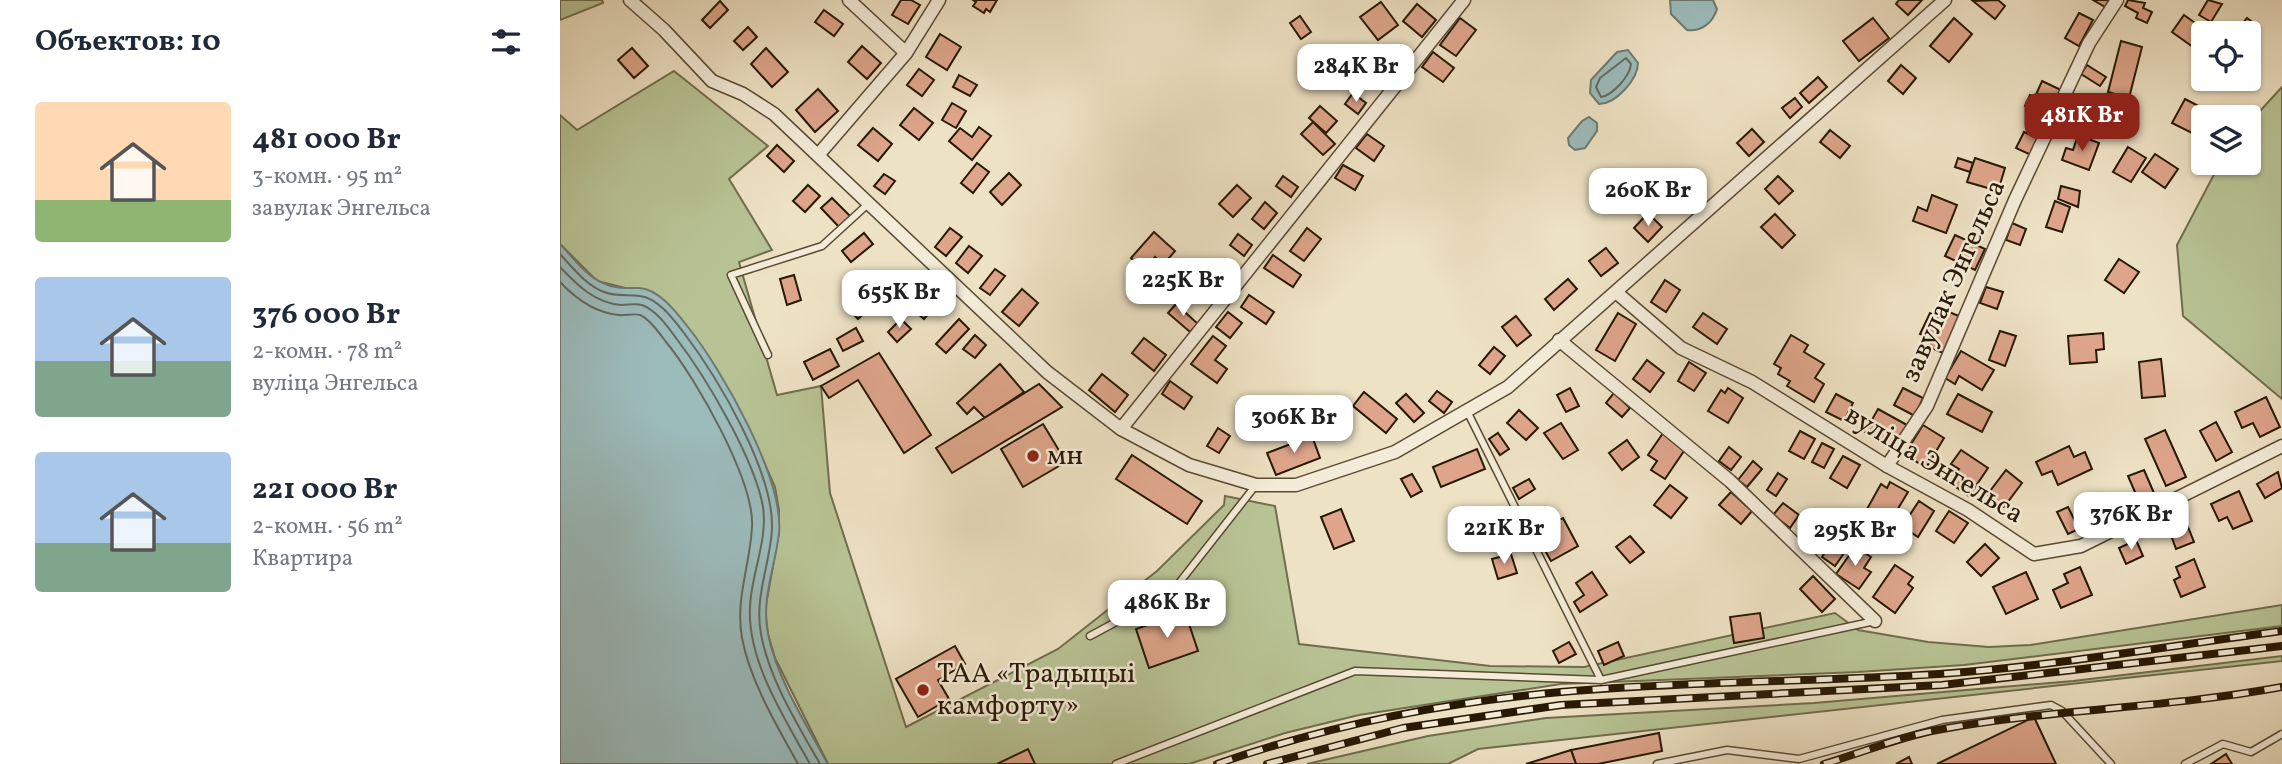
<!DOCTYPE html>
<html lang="ru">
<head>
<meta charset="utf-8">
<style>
  body { margin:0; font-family:Vollkorn,serif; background:#f2f2f3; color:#1f2937; height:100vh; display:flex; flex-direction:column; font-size:26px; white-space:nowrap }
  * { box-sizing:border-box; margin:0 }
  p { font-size:23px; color:#747a83 }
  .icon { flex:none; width:38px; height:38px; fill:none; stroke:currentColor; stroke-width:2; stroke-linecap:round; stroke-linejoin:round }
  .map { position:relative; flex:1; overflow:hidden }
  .panel { display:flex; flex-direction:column; background:#fff; width:560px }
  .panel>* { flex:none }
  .tools { position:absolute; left:1631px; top:21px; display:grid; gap:14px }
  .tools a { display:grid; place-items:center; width:70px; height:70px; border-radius:7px; background:#fff; box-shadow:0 2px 5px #0004; font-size:35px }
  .price { position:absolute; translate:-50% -60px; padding:0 16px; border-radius:14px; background:#fff; color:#222; font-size:23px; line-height:46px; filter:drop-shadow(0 2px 4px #0008) }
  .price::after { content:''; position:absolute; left:50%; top:42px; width:21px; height:16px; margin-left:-10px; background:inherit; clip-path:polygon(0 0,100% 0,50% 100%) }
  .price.current { background:#8f2418; color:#fff }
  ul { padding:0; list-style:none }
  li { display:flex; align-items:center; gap:21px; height:175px; padding:0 35px }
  li span { display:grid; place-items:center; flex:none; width:196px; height:140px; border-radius:7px; color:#555 }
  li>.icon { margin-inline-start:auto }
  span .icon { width:84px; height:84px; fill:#fffc; stroke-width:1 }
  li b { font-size:30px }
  h2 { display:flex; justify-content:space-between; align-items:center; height:84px; padding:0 35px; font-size:30px }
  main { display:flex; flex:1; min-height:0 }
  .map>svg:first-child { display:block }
  .green { fill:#b8c395; stroke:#706e4c; stroke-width:2 }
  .water { fill:#9cbcbc; stroke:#6d7a72; stroke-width:2 }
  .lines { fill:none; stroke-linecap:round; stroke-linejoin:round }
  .shore { stroke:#626a60; stroke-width:2 }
  .building { fill:#dea58b; stroke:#271803; stroke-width:2 }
  .service-casing { stroke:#594a33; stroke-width:9 }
  .minor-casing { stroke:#594a33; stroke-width:15 }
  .service { stroke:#f4ecd9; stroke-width:6 }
  .minor { stroke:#f4ecd9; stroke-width:12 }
  .rail-casing { stroke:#271803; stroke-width:8 }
  .rail { stroke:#f4ecd9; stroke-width:5; stroke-dasharray:16; stroke-linecap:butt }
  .poi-dot { fill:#8f2418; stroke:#f4ecd9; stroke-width:2.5 }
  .labels { text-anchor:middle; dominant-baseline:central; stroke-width:5; stroke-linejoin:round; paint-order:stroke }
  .street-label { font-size:28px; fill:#271803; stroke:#f4ecd9 }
  .poi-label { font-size:28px; fill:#271803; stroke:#f4ecd9; text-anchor:start }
</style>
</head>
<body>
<main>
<section class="panel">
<h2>Объектов: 10<svg class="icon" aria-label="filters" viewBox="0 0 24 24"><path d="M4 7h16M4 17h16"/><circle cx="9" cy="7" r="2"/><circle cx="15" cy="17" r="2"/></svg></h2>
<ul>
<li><span style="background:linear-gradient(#ffd9b3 70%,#8fb573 0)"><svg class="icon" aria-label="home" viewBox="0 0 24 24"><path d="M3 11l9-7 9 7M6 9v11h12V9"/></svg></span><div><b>481 000 Br</b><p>3-комн. · 95 m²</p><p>завулак Энгельса</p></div></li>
<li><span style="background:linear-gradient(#a9c7e8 60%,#7fa58c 0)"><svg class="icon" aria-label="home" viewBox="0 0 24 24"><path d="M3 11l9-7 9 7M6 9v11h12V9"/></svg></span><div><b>376 000 Br</b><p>2-комн. · 78 m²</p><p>вуліца Энгельса</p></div></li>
<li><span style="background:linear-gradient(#a9c7e8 65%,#7fa58c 0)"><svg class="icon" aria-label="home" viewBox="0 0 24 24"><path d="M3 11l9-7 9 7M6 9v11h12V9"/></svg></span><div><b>221 000 Br</b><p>2-комн. · 56 m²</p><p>Квартира</p></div></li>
</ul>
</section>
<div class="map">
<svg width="1722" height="764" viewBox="0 0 1722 764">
  <rect width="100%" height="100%" fill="#eee2c4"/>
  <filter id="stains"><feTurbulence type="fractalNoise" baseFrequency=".00286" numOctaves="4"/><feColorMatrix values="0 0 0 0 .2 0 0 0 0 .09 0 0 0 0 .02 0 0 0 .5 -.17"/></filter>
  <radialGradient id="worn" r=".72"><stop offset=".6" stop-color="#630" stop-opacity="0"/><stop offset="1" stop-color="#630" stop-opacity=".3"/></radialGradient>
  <g class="green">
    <polygon points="0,0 42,0 43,3 0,20"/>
    <polygon points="114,71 208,146 169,179 212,250 179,262 217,395 261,386 270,493 346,727 498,649 597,571 664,505 665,496 715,506 739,644 930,666 1024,667 1275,613 1298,630 1368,642 1429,647 1470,645 1722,605 1722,626 1404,665 1298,672 1001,684 799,715 725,733 629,764 268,764 215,658 208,634 205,610 219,533 219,510 215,487 195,442 142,347 69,289 37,281 0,244 0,115 17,130"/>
    <polygon points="1722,87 1722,399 1623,316 1617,245 1660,163 1689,163 1689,123"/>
    <polygon points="1722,656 1722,661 918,749 888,764 747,764 868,736 986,718 1254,703 1513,681"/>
  </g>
  <g class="water">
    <path d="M1110,0H1153L1157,9C1153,22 1142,32 1127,30L1111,14Z"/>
    <path d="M1068,50L1078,63C1078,79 1056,104 1039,104L1030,93L1031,80L1057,52Z"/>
    <polygon points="1029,117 1037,123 1037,131 1025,148 1015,150 1009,145 1008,138 1022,121"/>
    <path d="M0,244C13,257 25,275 43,283C55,289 66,288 79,288C99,289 116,312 128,327C162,370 224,478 219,533C215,568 201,599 208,634C217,679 246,724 268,764H0Z"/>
  </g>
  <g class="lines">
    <g class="shore">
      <path d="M1066,58L1071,64C1070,76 1053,95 1041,97L1036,87L1040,78Z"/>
      <path d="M0,254C13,268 26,285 44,292C57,297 68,294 80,296C98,298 114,320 124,333C158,378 214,472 212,529C210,565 194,597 201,634C209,679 238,725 260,764"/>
      <path d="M0,267C17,285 35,303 61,305C68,305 76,303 82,305C96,310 108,327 116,338C146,377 195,460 203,507C208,541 191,574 190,607C187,661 225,719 250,764"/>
      <path d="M0,282C16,299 35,313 59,315C65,316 74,313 80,315C90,319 100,334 106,342C136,378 195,482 192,527C190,566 175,599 182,638C190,681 217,726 238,764"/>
    </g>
  </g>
  <g class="building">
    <polygon points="341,0 351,0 360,5 348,24 332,15"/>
    <polygon points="413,0 437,0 430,12 426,9 424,13 413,6 416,2"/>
    <polygon points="1339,0 1362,0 1348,15 1336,4"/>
    <polygon points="1438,0 1445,6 1435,19 1413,1"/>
    <polygon points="1533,0 1549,0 1545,7"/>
    <polygon points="1568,0 1585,3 1583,8 1592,12 1587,23 1576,18 1578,13 1565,6"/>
    <polygon points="1648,0 1662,4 1651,22 1639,15"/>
    <polygon points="160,1 168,10 150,28 142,20"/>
    <polygon points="821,2 838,25 818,40 800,17"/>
    <polygon points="857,4 876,20 862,37 843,21"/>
    <polygon points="264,10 283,24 274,36 255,22"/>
    <polygon points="1519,13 1533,20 1519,46 1505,38"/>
    <polygon points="1624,15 1649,33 1643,33 1640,52 1612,32"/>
    <polygon points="740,16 751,32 741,39 730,23"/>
    <polygon points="900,18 916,30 896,56 880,45"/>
    <polygon points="1313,18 1329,38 1299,61 1283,41"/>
    <polygon points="1394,18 1412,34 1389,62 1370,46"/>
    <polygon points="1687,18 1700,28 1689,42 1689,33 1675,33"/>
    <polygon points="188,27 197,37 183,50 174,41"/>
    <polygon points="380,34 401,47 387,70 366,57"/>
    <polygon points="1561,41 1582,47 1569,98 1548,92"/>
    <polygon points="302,46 321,63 307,79 288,62"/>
    <polygon points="72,48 88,66 74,78 58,60"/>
    <polygon points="206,48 228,72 212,87 191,64"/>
    <polygon points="873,52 894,68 883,82 862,67"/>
    <polygon points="1341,65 1356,78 1343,94 1328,81"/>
    <polygon points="1527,65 1546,77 1540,86 1521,74"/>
    <polygon points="359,69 374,80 362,96 347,85"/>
    <polygon points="399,75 417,85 410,96 393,87"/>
    <polygon points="1258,77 1267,87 1249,103 1240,93"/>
    <polygon points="1482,81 1501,90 1490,112 1478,106 1476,111 1465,106 1470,95 1475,97"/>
    <polygon points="258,89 278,111 255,132 236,110"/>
    <polygon points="793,93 806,103 798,114 785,104"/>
    <polygon points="1235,98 1242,107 1230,118 1222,108"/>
    <polygon points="1549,99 1565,108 1549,136 1528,124 1533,114 1539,117"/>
    <polygon points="1625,99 1648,111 1636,135 1612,123"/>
    <polygon points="392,103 406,111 396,128 382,120"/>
    <polygon points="760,106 777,121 766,133 749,118"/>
    <polygon points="354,108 373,123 359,140 340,125"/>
    <polygon points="753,122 775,144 763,155 741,134"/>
    <polygon points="419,127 431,136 412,160 389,141 400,128 412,137"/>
    <polygon points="313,128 332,144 318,161 298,145"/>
    <polygon points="1192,129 1204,142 1189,156 1177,143"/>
    <polygon points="1270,130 1290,146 1280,158 1260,142"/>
    <polygon points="1464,132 1480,139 1473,156 1456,148"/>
    <polygon points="807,134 824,146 814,161 796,148"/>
    <polygon points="1518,135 1539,143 1529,170 1502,160 1506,148 1513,150"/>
    <polygon points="217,145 234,161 224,172 207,156"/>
    <polygon points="1568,147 1586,158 1571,182 1553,172"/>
    <polygon points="1595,154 1618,169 1605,188 1582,172"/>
    <polygon points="1398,158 1413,163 1410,172 1395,167"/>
    <polygon points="1415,158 1445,168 1438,191 1407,182"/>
    <polygon points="417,163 429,172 413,193 401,183"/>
    <polygon points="783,165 803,176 795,190 775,178"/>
    <polygon points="449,173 461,185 442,205 430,192"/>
    <polygon points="324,174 335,181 325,194 314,186"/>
    <polygon points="723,176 738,187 731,197 716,186"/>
    <polygon points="1218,176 1233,191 1219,204 1205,189"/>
    <polygon points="248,185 260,196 245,212 233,201"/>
    <polygon points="677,185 691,198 673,217 659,204"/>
    <polygon points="1501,186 1520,191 1518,207 1498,199"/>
    <polygon points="1372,195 1397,205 1386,233 1353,221 1358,207 1367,211"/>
    <polygon points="272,198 291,217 280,228 261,208"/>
    <polygon points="1495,201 1510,207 1502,232 1486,227"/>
    <polygon points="705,202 717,213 704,229 692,219"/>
    <polygon points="1088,213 1102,227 1088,242 1074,228"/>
    <polygon points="1215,214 1235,235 1222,248 1201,227"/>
    <polygon points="1452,223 1466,229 1460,245 1446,240"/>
    <polygon points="390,228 402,237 386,256 375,247"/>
    <polygon points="747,228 761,239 744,261 730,251"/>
    <polygon points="594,232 615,251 603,265 595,257 583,270 571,258"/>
    <polygon points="304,233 313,244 291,262 282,251"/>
    <polygon points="678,234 692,245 684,256 670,245"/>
    <polygon points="1395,235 1425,249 1415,270 1385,256"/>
    <polygon points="409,246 422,256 408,273 396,263"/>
    <polygon points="1046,248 1058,263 1041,276 1029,261"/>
    <polygon points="713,255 741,275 733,287 704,268"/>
    <polygon points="1559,259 1579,272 1564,293 1545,280"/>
    <polygon points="660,260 674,271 665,282 651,272"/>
    <polygon points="435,269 445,276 430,295 420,288"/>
    <polygon points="234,275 241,300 227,305 220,279"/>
    <polygon points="343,278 352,286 342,300 332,293"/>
    <polygon points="1008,279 1017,289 994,310 985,299"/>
    <polygon points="1105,280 1120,290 1106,312 1091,302"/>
    <polygon points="306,287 318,300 298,319 286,306"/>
    <polygon points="1426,287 1443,292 1437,309 1420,303"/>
    <polygon points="462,289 478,303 459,326 442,312"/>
    <polygon points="369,293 379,301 364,319 355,311"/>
    <polygon points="689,295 714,312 706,324 681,307"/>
    <polygon points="616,304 638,324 630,332 608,313"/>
    <polygon points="1384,310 1399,316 1383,353 1369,347 1373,339 1360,334 1370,313 1380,318"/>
    <polygon points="668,312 682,323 670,338 656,327"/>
    <polygon points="1058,313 1076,324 1055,361 1036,350"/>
    <polygon points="1143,313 1167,329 1157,344 1133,327"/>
    <polygon points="956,316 971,335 957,346 942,327"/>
    <polygon points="341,319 351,329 337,342 328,332"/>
    <polygon points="399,319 409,329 386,353 376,344"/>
    <polygon points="296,328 303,341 283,351 277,339"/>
    <polygon points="1440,331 1456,336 1445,366 1429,360"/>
    <polygon points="1543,333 1544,349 1536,350 1537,362 1510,364 1508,336"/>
    <polygon points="415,335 426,345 415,358 403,349"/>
    <polygon points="1231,335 1248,345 1244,352 1264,364 1255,378 1264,384 1254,402 1227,386 1230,381 1218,374 1221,368 1214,364"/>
    <polygon points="653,336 666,346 655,360 667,369 657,383 631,364"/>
    <polygon points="584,338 606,355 594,371 572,353"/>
    <polygon points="934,347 945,356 930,374 919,365"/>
    <polygon points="270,349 279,366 253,380 244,362"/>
    <polygon points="1401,351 1434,370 1422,390 1399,376 1395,384 1385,378"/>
    <polygon points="319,353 371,435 344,453 298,380 269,398 261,386"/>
    <polygon points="1601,359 1605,396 1582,398 1579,362"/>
    <polygon points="1087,360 1104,373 1090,392 1073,379"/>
    <polygon points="1129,362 1146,373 1134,391 1118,381"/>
    <polygon points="440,364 464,392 425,418 414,407 407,414 397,403"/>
    <polygon points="542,374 568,395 555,412 529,390"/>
    <polygon points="610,381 632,397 624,409 602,394"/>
    <polygon points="479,384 502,407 392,473 376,448"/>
    <polygon points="1010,388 1019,406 1006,412 997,395"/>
    <polygon points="1168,388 1183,398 1168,423 1148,411 1161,390 1165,393"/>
    <polygon points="1343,388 1363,398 1355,416 1334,405"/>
    <polygon points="877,391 892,402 884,413 869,401"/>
    <polygon points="804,392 837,419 826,433 793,406"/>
    <polygon points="1054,393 1070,408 1062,417 1046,403"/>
    <polygon points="846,394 864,413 854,422 836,403"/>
    <polygon points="1276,394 1293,403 1284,421 1266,412"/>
    <polygon points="1398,394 1432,412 1422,432 1387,414"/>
    <polygon points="1706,397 1720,427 1700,437 1693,423 1682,428 1675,412"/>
    <polygon points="1318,409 1347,425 1334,448 1305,432"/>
    <polygon points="959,410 978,428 966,440 947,423"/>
    <polygon points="1656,422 1672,452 1656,461 1640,431"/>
    <polygon points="1001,423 1018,450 1003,459 984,433"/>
    <polygon points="483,424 506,462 463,487 441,449"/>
    <polygon points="1363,425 1384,438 1366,468 1345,454"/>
    <polygon points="658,428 670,436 659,453 647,446"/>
    <polygon points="1605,430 1626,477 1606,486 1585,439"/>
    <polygon points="1240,431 1255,439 1244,459 1229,451"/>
    <polygon points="938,433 949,449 940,455 929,439"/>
    <polygon points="1103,433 1126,448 1105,479 1091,470 1097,461 1088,455"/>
    <polygon points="752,436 760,458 716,475 707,453"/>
    <polygon points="1067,440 1079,457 1062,470 1049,453"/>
    <polygon points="1262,443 1274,449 1264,468 1252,462"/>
    <polygon points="1509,446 1514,457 1525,452 1532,469 1498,485 1492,471 1482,475 1476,462"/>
    <polygon points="1169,447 1181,457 1171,470 1159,461"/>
    <polygon points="917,449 925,469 881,487 873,467"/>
    <polygon points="1401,450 1428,468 1409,496 1390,483 1399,469 1391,464"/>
    <polygon points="572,455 642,501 627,524 556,479"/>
    <polygon points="1283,456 1300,465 1287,488 1270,478"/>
    <polygon points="1193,461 1202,469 1187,487 1178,480"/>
    <polygon points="1446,470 1462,483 1444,507 1427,495"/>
    <polygon points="1584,470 1594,493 1578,499 1568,476"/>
    <polygon points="1718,472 1722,488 1705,498 1697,484"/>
    <polygon points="1218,473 1227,479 1216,496 1207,490"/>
    <polygon points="852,474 862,491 851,497 841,479"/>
    <polygon points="969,479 975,489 959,499 953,488"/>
    <polygon points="1330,482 1348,492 1330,522 1307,509 1321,484 1327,488"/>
    <polygon points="1110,485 1127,498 1111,518 1094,505"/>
    <polygon points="1679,491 1692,521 1673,529 1667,517 1659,521 1651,504"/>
    <polygon points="1171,492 1192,511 1181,524 1159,505"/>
    <polygon points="1541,493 1551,513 1528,524 1518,504"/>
    <polygon points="1359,501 1374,511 1358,537 1337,523 1344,512 1349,516"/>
    <polygon points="1223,503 1239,515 1230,528 1213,515"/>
    <polygon points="1508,507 1519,529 1508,534 1497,512"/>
    <polygon points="781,509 794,541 774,549 761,517"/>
    <polygon points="1389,511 1408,523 1394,543 1376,531"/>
    <polygon points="1624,517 1634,542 1616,549 1607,524"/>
    <polygon points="1003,518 1018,546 991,561 979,540 991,533 987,526"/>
    <polygon points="1277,534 1291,543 1275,566 1262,557"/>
    <polygon points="1070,536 1084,552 1070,563 1056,547"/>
    <polygon points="1576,540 1583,556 1566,564 1559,548"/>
    <polygon points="1425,544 1439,558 1421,576 1407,562"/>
    <polygon points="1295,547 1311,557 1304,568 1311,572 1299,589 1276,574"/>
    <polygon points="951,554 957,573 938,579 932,559"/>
    <polygon points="1634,559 1645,587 1621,597 1614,580 1620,577 1616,567"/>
    <polygon points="1335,565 1353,577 1348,584 1353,588 1335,613 1313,597"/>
    <polygon points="1520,567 1532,595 1501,608 1493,590 1508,583 1504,574"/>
    <polygon points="1032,572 1047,595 1020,612 1014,602 1024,595 1016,583"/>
    <polygon points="1466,572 1478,599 1446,614 1433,587"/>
    <polygon points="1253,576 1275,599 1262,612 1240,589"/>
    <polygon points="625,612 638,651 589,668 576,629"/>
    <polygon points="1200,613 1204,638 1174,643 1170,617"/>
    <polygon points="1009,642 1016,654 999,663 993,651"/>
    <polygon points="1058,642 1064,656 1044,665 1038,651"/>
    <polygon points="395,646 405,664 378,680 389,699 358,717 336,679"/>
    <polygon points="1474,717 1496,764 1377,764"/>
    <polygon points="1099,733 1102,751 1038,764 1016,764 1011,750"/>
    <polygon points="468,749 475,764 437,764"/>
    <polygon points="1011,750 1016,764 966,764"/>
    <polygon points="1666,754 1672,764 1651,764"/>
    <polygon points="1349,757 1352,764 1336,764"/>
  </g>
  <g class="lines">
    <defs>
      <g id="service">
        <polyline points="208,355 171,275 262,246 308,204"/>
        <polyline points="907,411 1041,680"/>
        <polyline points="530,636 612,592 696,485"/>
        <polyline points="556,764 795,671 1041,680 1315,621"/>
        <polyline points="1097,764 1167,750 1239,759 1382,720 1491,705 1502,711 1551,764"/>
        <polyline points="1625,764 1663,744 1691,752 1722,734"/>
      </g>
      <g id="minor">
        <polyline points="70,0 104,30 152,81 183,94 214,114 487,372 561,429 629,465 696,485 736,485 835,452 948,387 1385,0"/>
        <polyline points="289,0 346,53"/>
        <polyline points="259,154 346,53 379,0"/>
        <polyline points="1057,293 1121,348 1192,382 1327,466 1408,510 1474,554 1521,546 1722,446"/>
        <polyline points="999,340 1170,481 1315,621"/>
        <polyline points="561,429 904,0"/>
        <polyline points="1327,466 1367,406 1455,200 1529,43 1557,0"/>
      </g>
    </defs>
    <use href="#service" class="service-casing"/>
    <use href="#minor" class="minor-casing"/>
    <use href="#service" class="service"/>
    <use href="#minor" class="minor"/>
    <defs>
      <g id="rail">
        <path d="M657,764C766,726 886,702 1001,692C1126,681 1253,682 1379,674C1494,666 1608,646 1722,631"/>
        <polyline points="707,764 843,728 1001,705 1382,685 1722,646"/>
        <path d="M1264,764C1301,753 1339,737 1377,730C1491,709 1608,708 1722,687"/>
      </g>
    </defs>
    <use href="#rail" class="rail-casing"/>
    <use href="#rail" class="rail"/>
  </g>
  <g class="poi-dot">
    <circle cx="473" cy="456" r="7"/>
    <circle cx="363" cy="690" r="7"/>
  </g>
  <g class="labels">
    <g class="street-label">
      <text transform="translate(1394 281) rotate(-66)">завулак Энгельса</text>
      <text transform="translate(1374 465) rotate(31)">вуліца Энгельса</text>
    </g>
    <g class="poi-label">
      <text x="487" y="456">мн</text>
      <text x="377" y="674">ТАА «Традыцыі<tspan x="377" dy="32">камфорту»</tspan></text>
    </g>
  </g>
  <rect width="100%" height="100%" filter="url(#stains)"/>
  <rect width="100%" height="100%" fill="url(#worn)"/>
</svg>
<div class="tools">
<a><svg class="icon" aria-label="locate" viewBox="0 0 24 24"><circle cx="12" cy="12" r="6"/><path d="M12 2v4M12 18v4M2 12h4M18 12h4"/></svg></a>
<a><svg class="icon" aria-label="layers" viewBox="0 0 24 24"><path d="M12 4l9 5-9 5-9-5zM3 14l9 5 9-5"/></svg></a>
</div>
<b class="price" style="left:796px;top:104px">284K Br</b>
<b class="price current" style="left:1522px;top:153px">481K Br</b>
<b class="price" style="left:1088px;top:228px">260K Br</b>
<b class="price" style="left:623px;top:318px">225K Br</b>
<b class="price" style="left:339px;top:330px">655K Br</b>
<b class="price" style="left:734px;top:455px">306K Br</b>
<b class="price" style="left:1571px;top:552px">376K Br</b>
<b class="price" style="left:944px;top:566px">221K Br</b>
<b class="price" style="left:1295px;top:568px">295K Br</b>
<b class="price" style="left:607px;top:640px">486K Br</b>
</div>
</main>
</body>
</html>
